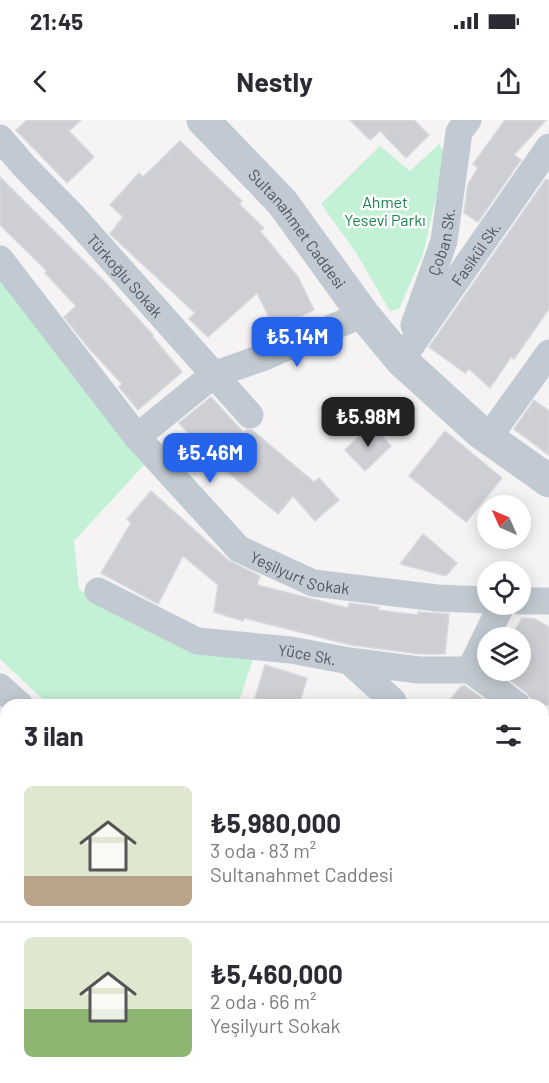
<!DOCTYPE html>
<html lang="tr">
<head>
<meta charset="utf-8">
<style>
  body { margin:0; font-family:Barlow,sans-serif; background:#f7f7f7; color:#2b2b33; height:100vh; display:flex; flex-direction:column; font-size:22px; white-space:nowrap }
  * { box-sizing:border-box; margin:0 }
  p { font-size:20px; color:#7c7c81 }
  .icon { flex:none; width:33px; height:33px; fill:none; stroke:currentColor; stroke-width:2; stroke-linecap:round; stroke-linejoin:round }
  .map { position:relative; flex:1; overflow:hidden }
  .side { position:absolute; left:0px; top:579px; width:549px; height:384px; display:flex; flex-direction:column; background:#fff; border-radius:18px 18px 0 0; box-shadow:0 3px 15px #0003 }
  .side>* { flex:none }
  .needle { width:39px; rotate:315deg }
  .fabs { position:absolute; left:477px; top:375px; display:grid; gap:12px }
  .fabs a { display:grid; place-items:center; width:54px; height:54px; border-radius:50%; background:#fff; box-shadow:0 3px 15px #0003; font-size:30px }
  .price { position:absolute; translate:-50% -51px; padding:0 14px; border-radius:12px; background:#2563eb; color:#fff; font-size:20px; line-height:39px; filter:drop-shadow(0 2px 3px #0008) }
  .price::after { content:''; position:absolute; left:50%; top:36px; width:18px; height:14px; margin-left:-9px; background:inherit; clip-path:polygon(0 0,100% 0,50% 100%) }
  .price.selected { background:#222; color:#fff }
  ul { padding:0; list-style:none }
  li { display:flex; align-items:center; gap:18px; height:150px; padding:0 24px }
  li+li { border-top:2px solid #e1e1e2 }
  li span { display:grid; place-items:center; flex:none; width:168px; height:120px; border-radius:9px; color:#555 }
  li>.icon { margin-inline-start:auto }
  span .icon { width:72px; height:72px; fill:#fffc; stroke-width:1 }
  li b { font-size:26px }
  h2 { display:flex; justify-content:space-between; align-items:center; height:72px; padding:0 24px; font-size:26px }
  .status { display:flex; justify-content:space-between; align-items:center; height:42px; padding:0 30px; background:#fff; direction:ltr }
  .status svg { height:16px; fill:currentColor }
  header { display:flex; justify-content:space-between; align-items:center; height:78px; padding:0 24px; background:#fff; font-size:27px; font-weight:700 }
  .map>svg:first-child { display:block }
  .green { fill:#c3f1d5 }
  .building { fill:#cdcfd5; stroke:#d7d9de; stroke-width:1.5 }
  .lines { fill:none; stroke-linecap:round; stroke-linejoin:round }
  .minor { stroke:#c1cad2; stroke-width:27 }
  .tertiary { stroke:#c1cad2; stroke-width:33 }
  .labels { text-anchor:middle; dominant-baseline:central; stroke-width:5; stroke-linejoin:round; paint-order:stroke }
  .park-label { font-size:16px; fill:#17864f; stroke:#fff }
  .street-label { font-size:16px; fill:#4a5661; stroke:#fff }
</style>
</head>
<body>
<div class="status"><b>21:45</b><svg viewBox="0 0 49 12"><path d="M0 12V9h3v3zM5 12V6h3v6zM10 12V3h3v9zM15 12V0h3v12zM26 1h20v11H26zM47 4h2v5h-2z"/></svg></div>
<header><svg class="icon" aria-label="back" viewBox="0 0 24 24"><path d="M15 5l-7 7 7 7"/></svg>Nestly<svg class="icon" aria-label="share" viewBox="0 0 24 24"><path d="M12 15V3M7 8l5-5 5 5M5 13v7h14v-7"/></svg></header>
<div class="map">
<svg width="549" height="963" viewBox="0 0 549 963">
  <rect width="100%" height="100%" fill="#f5f3f3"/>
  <g class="green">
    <polygon points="439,24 446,34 423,134 399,189 390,191 355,131 321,84 380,26 410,51"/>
    <polygon points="0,153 144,345 74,421 79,470 186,524 254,536 240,578 228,585 49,585 0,539"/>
  </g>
  <g class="building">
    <polygon points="27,0 81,0 69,11 94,37 67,63 16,10"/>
    <polygon points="350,0 414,0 429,15 406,38 380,11 370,20"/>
    <polygon points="505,0 546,0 514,35 521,40 478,102 464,93 468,64 478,48 473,44"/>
    <polygon points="180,21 242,81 239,84 264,108 260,111 298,157 314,190 275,209 257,173 208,217 189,199 195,193 110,114 123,97 110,85 139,53 143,57"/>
    <polygon points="0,57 104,161 153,215 152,216 182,252 138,290 119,267 122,264 87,226 64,197 76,186 45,153 47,151 0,105"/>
    <polygon points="546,59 549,61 549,189 514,239 511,237 490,268 469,249 465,253 429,227"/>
    <polygon points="211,277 244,313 246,310 252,310 314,362 319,358 339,380 315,401 293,376 278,394 212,339 179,303"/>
    <polygon points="534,280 549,291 549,335 514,309"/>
    <polygon points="371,304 391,326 365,351 345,330"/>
    <polygon points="445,311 502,358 466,402 409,356"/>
    <polygon points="151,371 228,440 260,456 257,465 348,488 349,483 379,487 378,490 418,495 418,492 449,494 445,534 420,534 351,525 244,498 243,501 214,492 218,465 183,436 158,484 140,474 101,453 131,403 127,399"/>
    <polygon points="423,414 457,443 446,456 400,444"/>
    <polygon points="522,498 535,499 549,507 549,585 532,585 531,578 527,573 497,550 520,550 520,518 510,518"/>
    <polygon points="265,545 307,558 299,585 278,585 255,578"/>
    <polygon points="461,566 465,566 491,585 446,585"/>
  </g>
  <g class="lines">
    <g class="minor">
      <path id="s1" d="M0,18L25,47L74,97L250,295"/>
      <path id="s2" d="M0,139L137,317L239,429L313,463L437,478L488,480"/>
      <path id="s3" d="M414,205L444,121L459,12L468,0"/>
      <path id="s4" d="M401,240L549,27"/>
      <polyline points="137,317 213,255 267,236 363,194"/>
      <polyline points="488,318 549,233"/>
      <path id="s5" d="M98,471L197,521L291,530L349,541L419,550H470L517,585"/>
      <polyline points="520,481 549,481"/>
      <polyline points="349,541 393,581 394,585"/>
      <polyline points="470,550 502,484"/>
      <polyline points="0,567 20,585"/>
      <polyline points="543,605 549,609"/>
      <polyline points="0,608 6,614"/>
      <polyline points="543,761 549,754"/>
      <polyline points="0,815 6,818"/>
      <polyline points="543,887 549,892"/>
      <polyline points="543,934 549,937"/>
      <polyline points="263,957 273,963"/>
      <polyline points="10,963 16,957"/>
    </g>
    <path class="tertiary" id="s6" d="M203,0L282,82L363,194L401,240L480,312L549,361"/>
  </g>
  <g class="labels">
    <g class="park-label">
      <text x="385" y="81">Ahmet<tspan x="385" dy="18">Yesevi Parkı</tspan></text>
    </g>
    <g class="street-label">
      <text stroke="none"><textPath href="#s6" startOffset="144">Sultanahmet Caddesi</textPath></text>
      <text stroke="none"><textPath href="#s3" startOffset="88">Çoban Sk.</textPath></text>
      <text stroke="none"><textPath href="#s4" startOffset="130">Fasikül Sk.</textPath></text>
      <text stroke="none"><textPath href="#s1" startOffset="186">Türkoğlu Sokak</textPath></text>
      <text stroke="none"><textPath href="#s2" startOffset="442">Yeşilyurt Sokak</textPath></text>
      <text stroke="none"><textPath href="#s5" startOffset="222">Yüce Sk.</textPath></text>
    </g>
  </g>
</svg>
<div class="fabs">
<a><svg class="needle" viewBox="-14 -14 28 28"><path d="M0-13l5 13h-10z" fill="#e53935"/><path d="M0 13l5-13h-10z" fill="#7c7c81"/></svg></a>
<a><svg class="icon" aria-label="locate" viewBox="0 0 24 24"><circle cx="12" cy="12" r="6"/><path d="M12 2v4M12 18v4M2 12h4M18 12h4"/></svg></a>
<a><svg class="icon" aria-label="layers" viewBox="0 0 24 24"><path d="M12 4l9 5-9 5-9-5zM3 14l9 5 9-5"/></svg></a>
</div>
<b class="price" style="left:297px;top:248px">₺5.14M</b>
<b class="price selected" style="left:368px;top:328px">₺5.98M</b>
<b class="price" style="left:210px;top:364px">₺5.46M</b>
<section class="side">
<h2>3 ilan<svg class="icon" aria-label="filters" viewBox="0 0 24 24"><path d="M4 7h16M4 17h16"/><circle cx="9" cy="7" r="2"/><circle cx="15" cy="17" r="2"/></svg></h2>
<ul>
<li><span style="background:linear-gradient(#dfe7d0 75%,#b9a48a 0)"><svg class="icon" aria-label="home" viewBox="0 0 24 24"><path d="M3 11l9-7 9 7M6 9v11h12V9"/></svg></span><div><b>₺5,980,000</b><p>3 oda · 83 m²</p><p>Sultanahmet Caddesi</p></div></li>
<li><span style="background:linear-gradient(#dfe7d0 60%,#8fb573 0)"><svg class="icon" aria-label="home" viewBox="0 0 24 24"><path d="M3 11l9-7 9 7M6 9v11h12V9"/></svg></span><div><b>₺5,460,000</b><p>2 oda · 66 m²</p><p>Yeşilyurt Sokak</p></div></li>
</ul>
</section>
</div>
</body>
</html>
